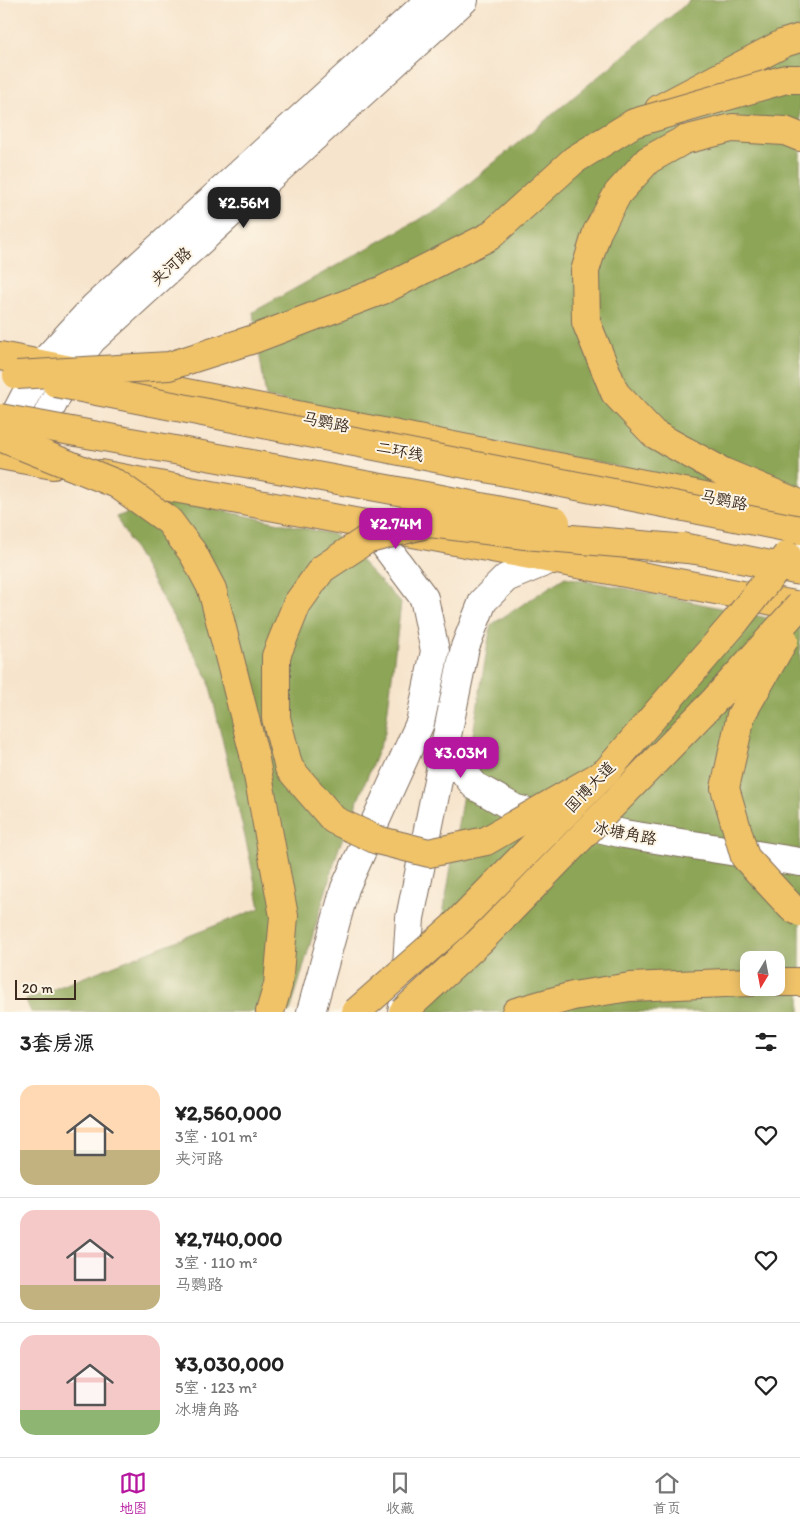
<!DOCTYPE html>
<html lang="zh">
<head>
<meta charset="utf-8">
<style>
  body { margin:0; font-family:Itim,"LXGW WenKai TC",sans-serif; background:#f2f2f2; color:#222; height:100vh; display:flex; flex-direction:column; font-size:19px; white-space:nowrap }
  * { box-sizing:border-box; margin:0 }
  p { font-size:16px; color:#767676 }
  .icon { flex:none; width:28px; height:28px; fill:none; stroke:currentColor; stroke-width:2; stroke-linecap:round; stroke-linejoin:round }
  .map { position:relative; height:1012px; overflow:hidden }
  .sheet { display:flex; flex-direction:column; background:#fff; flex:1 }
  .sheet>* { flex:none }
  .needle { width:32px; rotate:190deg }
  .tools { position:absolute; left:740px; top:951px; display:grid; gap:10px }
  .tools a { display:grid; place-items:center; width:45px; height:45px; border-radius:10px; background:#fff; box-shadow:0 2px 12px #0003; font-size:25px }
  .scale { position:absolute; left:15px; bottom:12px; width:61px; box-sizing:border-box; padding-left:5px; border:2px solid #3b2a1e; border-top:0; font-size:14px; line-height:18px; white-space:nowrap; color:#3b2a1e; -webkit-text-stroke:4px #fcf5e5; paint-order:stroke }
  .price { position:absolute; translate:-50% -42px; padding:0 11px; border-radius:10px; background:#b5179e; color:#fff; font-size:16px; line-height:32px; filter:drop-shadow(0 1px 2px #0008) }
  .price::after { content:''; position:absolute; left:50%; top:30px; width:15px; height:11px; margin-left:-8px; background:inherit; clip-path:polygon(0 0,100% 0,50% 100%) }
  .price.current { background:#222; color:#fff }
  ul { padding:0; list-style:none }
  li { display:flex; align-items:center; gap:15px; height:125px; padding:0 20px }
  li+li { border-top:1px solid #e0e0e0 }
  li span { display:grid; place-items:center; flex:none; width:140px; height:100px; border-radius:15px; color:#555 }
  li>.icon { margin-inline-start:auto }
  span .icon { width:60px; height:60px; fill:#fffc; stroke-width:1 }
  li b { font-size:21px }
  h2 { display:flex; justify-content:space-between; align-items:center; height:60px; padding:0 20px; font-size:21px }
  .tab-bar { display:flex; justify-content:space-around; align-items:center; height:70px; border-top:1px solid #e0e0e0; background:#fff; font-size:14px; color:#767676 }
  .tab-bar a { display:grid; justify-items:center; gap:2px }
  .tab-bar .current { color:#b5179e }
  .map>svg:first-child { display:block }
  .forest { fill:#8da556; stroke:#64683a; fill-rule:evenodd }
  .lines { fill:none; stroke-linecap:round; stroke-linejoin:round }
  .minor-casing { stroke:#7d6b5b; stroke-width:30 }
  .major-casing { stroke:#7d6b5b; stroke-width:30 }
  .highway-casing { stroke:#7d6b5b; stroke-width:30 }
  .minor { stroke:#fff; stroke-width:28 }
  .major { stroke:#f0c369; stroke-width:28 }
  .highway { stroke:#f0c369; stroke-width:28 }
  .highway-bridge-casing { stroke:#7d6b5b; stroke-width:30; stroke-linecap:butt }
  .highway-bridge { stroke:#f0c369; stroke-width:28 }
  .labels { text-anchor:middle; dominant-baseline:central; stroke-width:4; stroke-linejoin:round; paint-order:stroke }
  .street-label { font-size:16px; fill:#3b2a1e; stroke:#fcf5e5 }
</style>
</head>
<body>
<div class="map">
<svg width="800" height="1012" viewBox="0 0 800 1012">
  <rect width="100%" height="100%" fill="#fcf5e5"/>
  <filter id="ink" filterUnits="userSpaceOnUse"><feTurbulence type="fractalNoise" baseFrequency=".02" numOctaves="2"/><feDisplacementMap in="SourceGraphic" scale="10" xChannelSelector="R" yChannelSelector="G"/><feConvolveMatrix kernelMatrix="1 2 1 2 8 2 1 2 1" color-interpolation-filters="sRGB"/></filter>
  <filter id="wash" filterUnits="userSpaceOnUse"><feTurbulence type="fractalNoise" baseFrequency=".0096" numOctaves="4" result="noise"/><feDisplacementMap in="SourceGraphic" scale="20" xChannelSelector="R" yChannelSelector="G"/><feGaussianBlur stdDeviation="1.12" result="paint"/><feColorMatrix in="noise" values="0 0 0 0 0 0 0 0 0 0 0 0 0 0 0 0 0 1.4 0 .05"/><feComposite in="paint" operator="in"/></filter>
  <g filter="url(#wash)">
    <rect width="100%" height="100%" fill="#f7e4cc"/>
    <g class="forest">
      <polygon points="691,0 800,0 800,503 266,397 253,312 438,209"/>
      <polygon points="168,499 336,535 401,603 385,733 338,850 290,1012 31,1012 26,1000 260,908 249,854 208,678 116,517"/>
      <path d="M565,577L655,594L800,625V1012H427L491,625ZM749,960H776V988H749Z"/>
    </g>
  </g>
  <g filter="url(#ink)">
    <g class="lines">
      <defs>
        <g id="minor">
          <polyline points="2,440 41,365 95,306 430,0"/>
          <polyline points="32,445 70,370 92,340 464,0"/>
          <polyline points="445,748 475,786 516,809 624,834 800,862"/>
          <polyline points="311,1012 345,888 420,723 435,651 424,598 369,524"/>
          <polyline points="402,1012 405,996 410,918 465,647 483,601 506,578 552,559"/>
        </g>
        <g id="major">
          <polyline points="0,356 800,515"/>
          <polyline points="0,455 53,465"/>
          <polyline points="100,474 800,606"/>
        </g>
        <g id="highway">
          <polyline points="659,109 784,43 800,38"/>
          <polyline points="800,137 785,131 732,128 684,140 648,160 618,193 597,232 585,271 586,322 615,393 654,434 723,472 800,504"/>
          <polyline points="254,754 284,916 278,985 270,1012"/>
          <polyline points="776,982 800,982"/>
          <polyline points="516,1012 573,996 630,987 749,982"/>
        </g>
      </defs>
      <use href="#minor" class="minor-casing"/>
      <use href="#major" class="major-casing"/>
      <use href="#highway" class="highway-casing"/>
      <use href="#minor" class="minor"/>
      <use href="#major" class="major"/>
      <use href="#highway" class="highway"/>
      <defs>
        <g id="highway-bridge">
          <polyline points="17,375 169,366 254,339 383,290 490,236 574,160 634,123 786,79 800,79"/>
          <polyline points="56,383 800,530"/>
          <polyline points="0,418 436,498 556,522"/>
          <polyline points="0,437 117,484 169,521 193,553 212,589 254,754"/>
          <polyline points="682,547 800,571"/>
          <polyline points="784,640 741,715 725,788 745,857 792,908 800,912"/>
          <polyline points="606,772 486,841 429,853 377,840 334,820 289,768 276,718 276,656 297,604 322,569 366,540 430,523 525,535 699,550"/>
          <polyline points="356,1012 453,927 606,772 736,621 787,555"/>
          <polyline points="403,1012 480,941 713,702 800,605"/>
        </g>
      </defs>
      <use href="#highway-bridge" class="highway-bridge-casing"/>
      <use href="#highway-bridge" class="highway-bridge"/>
    </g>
  </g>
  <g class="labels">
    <g class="street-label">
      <text transform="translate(171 266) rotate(-42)">夹河路</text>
      <text transform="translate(326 422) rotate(11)">马鹦路</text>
      <text transform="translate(400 451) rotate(11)">二环线</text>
      <text transform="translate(724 500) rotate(11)">马鹦路</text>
      <text transform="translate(590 787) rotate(-46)">国博大道</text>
      <text transform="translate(625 833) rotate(11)">冰塘角路</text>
    </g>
  </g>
</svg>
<div class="tools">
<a><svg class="needle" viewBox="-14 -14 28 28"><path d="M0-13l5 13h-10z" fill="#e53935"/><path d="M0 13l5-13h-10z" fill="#767676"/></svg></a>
</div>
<div class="scale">20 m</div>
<b class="price current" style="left:244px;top:229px">¥2.56M</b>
<b class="price" style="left:396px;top:550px">¥2.74M</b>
<b class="price" style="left:461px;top:779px">¥3.03M</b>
</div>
<section class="sheet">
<h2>3套房源<svg class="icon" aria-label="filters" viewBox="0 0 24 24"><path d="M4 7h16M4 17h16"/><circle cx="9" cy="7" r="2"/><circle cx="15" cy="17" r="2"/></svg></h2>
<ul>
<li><span style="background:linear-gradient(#ffd9b3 65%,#c2b280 0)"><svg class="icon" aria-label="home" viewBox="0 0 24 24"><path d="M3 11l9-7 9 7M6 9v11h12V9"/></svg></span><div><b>¥2,560,000</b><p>3室 · 101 m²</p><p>夹河路</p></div><svg class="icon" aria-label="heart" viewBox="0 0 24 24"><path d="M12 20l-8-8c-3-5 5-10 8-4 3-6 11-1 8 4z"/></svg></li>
<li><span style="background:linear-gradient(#f6c9c9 75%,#c2b280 0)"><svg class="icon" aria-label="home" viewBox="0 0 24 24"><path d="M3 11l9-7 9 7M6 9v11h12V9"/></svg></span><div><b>¥2,740,000</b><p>3室 · 110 m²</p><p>马鹦路</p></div><svg class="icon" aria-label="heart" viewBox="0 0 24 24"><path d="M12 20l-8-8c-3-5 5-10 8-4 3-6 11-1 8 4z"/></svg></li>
<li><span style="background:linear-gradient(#f6c9c9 75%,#8fb573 0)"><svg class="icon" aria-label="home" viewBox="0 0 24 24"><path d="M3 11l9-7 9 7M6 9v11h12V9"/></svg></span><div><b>¥3,030,000</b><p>5室 · 123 m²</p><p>冰塘角路</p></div><svg class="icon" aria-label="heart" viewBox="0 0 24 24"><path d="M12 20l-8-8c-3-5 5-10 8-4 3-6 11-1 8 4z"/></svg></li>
</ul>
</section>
<nav class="tab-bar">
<a class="current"><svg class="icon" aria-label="map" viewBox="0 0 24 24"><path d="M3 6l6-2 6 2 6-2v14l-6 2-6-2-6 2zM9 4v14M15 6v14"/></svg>地图</a>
<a><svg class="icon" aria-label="saved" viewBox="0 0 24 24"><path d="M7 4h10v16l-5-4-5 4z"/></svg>收藏</a>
<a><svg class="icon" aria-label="home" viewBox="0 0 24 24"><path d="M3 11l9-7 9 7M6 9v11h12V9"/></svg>首页</a>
</nav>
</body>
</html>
